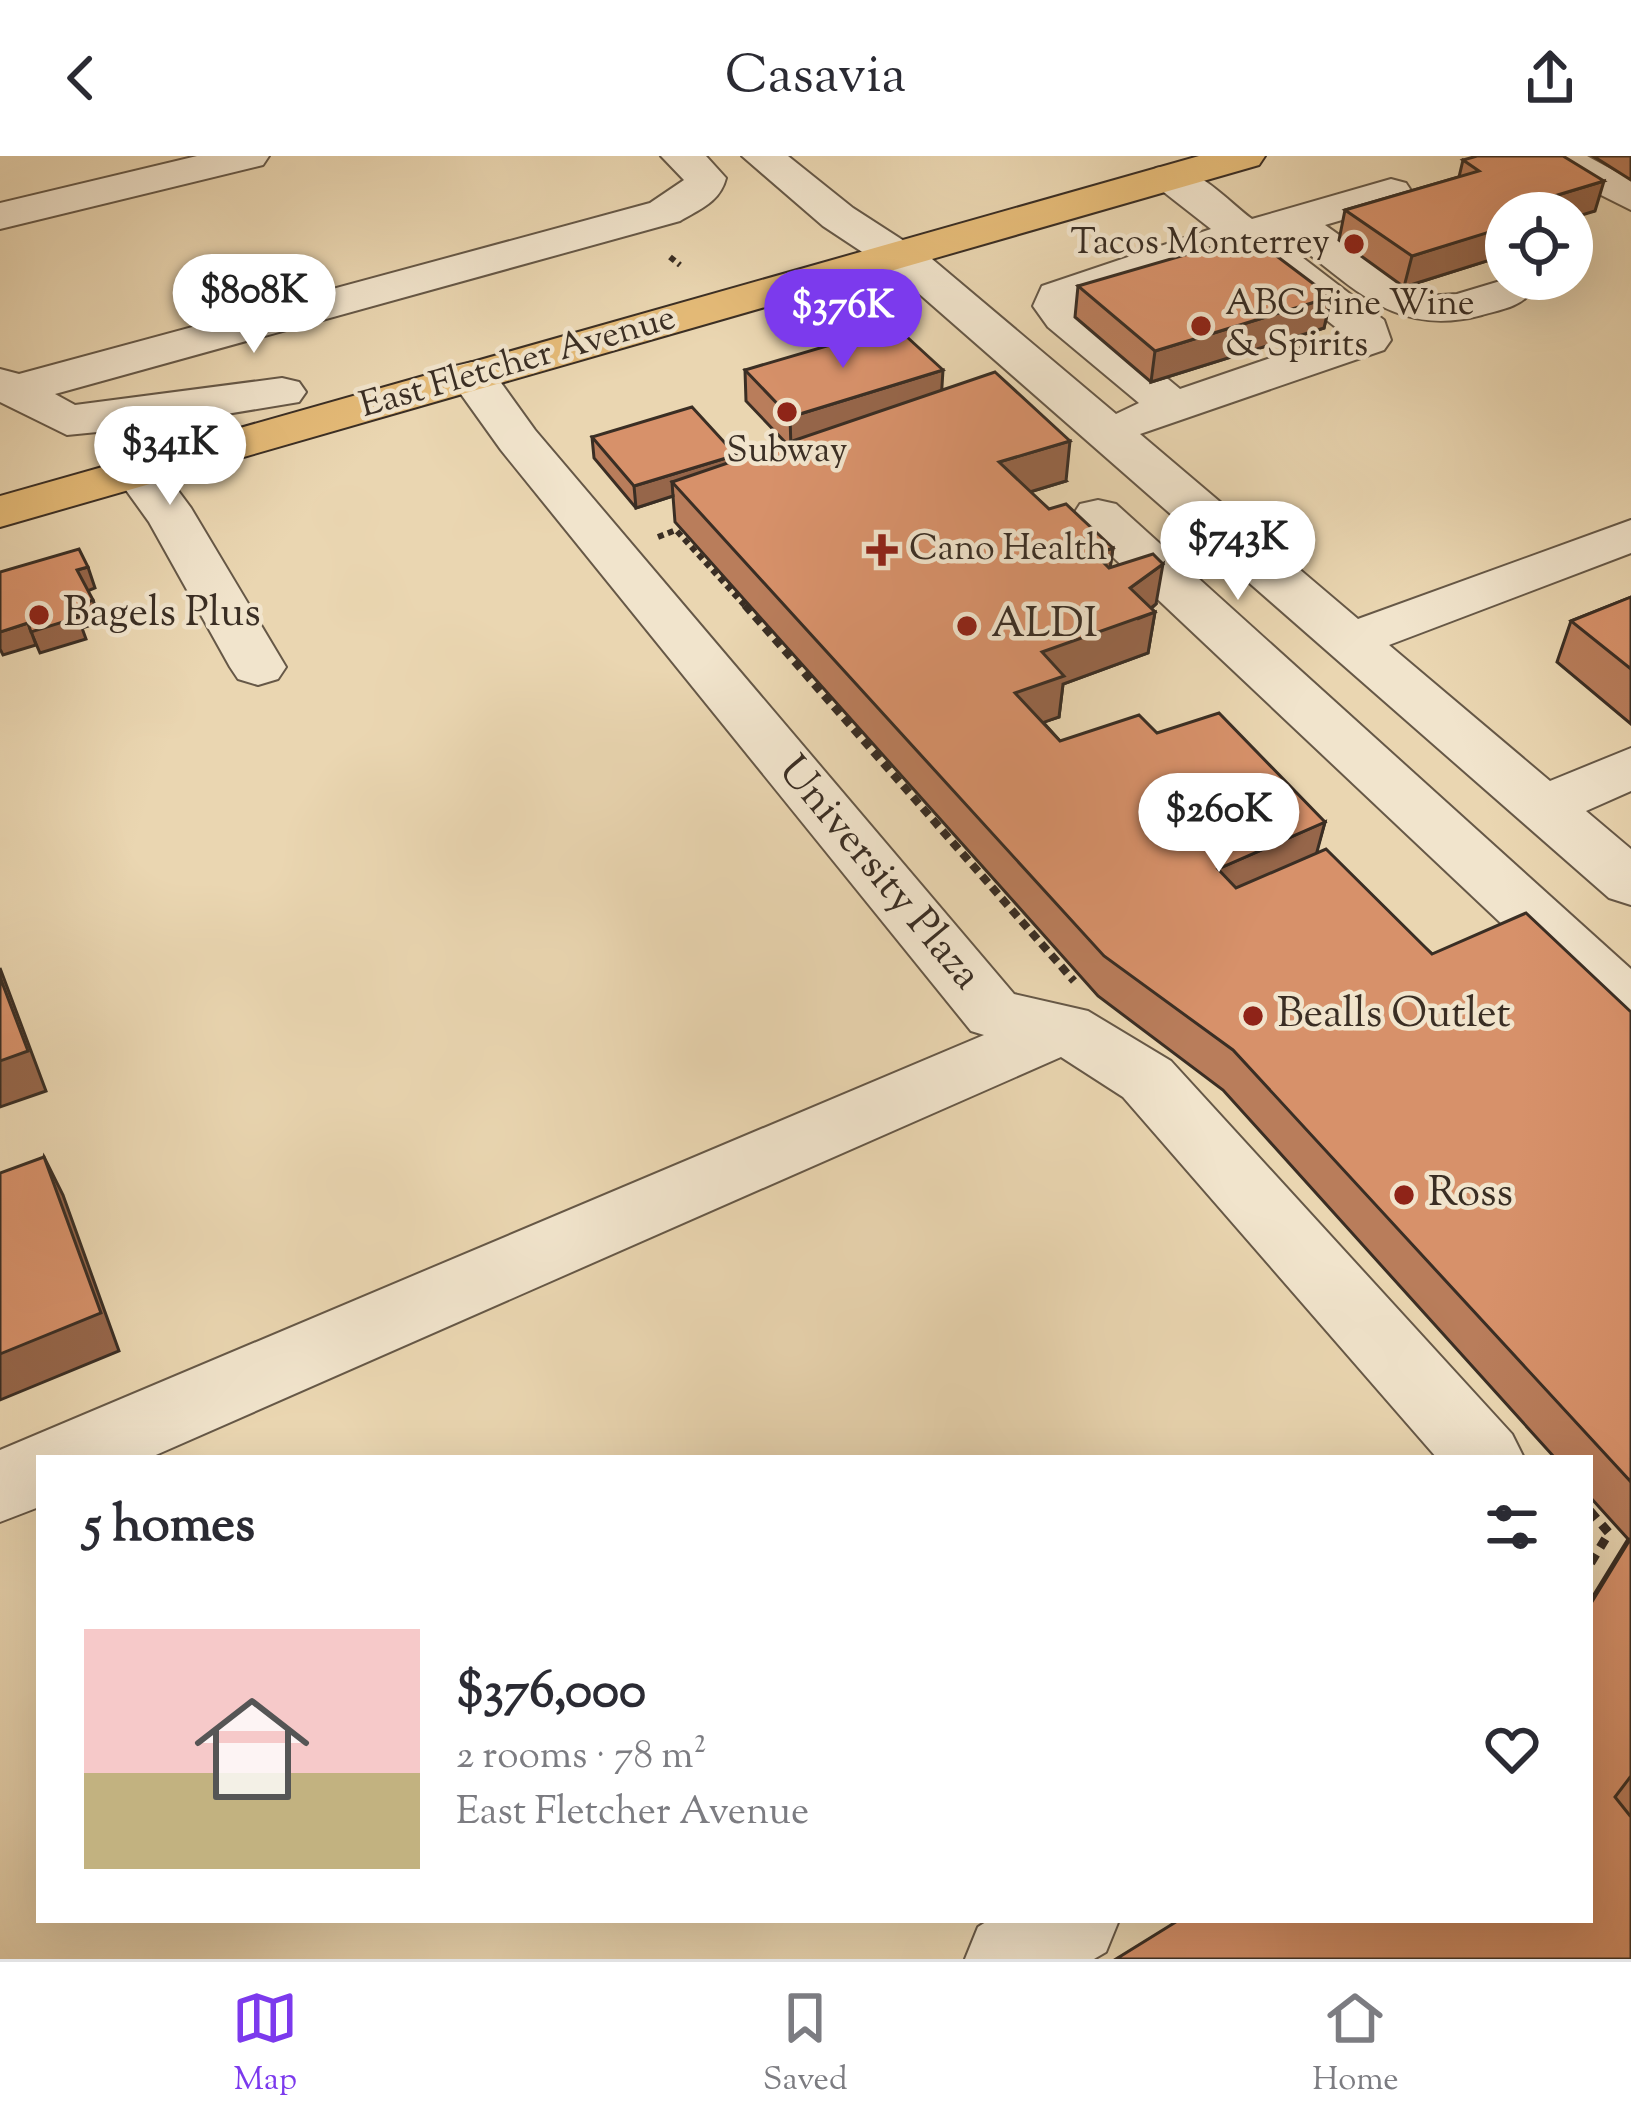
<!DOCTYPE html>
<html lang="en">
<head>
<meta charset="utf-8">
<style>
  body { margin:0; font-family:"Sorts Mill Goudy",serif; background:#f2f2f3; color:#2b2b33; height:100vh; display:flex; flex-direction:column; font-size:45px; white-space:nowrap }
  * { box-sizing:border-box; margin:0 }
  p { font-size:39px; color:#7c7c81 }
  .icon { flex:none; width:66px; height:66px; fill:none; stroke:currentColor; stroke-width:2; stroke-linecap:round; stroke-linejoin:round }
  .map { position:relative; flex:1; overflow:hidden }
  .drawer { position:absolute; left:36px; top:1299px; width:1557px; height:468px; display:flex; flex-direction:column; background:#fff; border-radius:0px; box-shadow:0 12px 48px #0002 }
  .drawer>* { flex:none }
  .tools { position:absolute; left:1485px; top:36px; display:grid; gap:24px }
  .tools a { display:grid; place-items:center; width:108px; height:108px; border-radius:50%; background:#fff; box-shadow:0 12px 48px #0002; font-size:60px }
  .price { position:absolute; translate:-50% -102px; padding:0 27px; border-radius:42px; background:#fff; color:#222; font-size:39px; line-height:78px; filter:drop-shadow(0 3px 6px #0008) }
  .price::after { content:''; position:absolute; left:50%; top:72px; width:36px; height:27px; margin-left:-18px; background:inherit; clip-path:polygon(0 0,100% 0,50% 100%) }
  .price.active { background:#7c3aed; color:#fff }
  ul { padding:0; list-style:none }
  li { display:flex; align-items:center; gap:36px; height:300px; padding:0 48px }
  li+li { border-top:3px solid #e1e1e2 }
  li span { display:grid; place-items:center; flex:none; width:336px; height:240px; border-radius:0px; color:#555 }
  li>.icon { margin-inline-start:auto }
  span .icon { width:144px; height:144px; fill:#fffc; stroke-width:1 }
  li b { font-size:51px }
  h2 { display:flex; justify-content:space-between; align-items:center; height:144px; padding:0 48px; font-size:51px }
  header { display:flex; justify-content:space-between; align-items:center; height:156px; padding:0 48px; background:#fff; font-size:54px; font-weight:600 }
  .menu { display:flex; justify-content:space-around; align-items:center; height:168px; border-top:3px solid #e1e1e2; background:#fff; font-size:33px; color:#7c7c81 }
  .menu a { display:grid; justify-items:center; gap:6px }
  .menu .active { color:#7c3aed }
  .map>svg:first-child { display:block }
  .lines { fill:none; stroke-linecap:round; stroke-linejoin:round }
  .minor-casing { stroke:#665847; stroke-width:4 }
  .major-casing { stroke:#3a2e24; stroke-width:4 }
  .path-far2 { stroke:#3a2e24; stroke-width:6; stroke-dasharray:6 4.5; stroke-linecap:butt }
  .path-far1 { stroke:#3a2e24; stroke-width:8; stroke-dasharray:9 6; stroke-linecap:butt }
  .path { stroke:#3a2e24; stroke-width:9; stroke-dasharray:10 8; stroke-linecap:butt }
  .minor { fill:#f1e4cc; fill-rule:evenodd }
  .major { fill:#e5bb78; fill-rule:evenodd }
  .wall { fill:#b97d5b; stroke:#3a2e24; stroke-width:3 }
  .shaded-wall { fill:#96664a; stroke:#3a2e24; stroke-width:3 }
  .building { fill:#d7916a; stroke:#3a2e24; stroke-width:3 }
  .poi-dot { fill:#8f2418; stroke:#f1e4cc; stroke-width:4.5 }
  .labels { text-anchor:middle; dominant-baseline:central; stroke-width:9; stroke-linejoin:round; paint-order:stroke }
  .far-poi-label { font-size:36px; fill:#3a2e24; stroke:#f1e4cc; text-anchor:start }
  .far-street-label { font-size:36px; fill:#3a2e24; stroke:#f1e4cc }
  .poi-label { font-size:42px; fill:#3a2e24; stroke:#f1e4cc; text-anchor:start }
  .street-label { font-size:42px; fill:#3a2e24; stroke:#f1e4cc }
</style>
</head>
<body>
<header><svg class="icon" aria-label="back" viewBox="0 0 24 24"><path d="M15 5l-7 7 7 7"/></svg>Casavia<svg class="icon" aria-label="share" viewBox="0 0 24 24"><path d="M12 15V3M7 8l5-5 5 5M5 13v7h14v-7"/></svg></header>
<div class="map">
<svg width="1631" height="1803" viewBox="0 0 1631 1803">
  <rect width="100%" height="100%" fill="#ead6b1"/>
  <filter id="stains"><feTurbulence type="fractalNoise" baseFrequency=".00167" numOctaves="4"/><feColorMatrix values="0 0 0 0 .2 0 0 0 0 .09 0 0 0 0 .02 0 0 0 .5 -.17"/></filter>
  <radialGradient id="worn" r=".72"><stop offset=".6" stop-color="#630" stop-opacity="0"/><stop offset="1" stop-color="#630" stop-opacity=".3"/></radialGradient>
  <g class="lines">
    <defs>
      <g id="minor">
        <polygon points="197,0 269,0 263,9 0,73 0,47"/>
        <path d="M661,0H706L726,22C720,46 700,53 680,65L55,238L75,249L282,222L299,226L306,236L299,246L148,271L67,279L0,246V213L19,218L650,47L684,24Z"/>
        <path d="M742,0H788L853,52L932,103L1116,258L1139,247L1048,171L1033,150L1042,130L1211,73L1156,30L1150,21L1156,12C1192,3 1224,42 1252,63L1391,23L1406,27L1412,36L1406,45L1325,69L1425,140L1457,138L1507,123L1525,126L1531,136C1521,151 1499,154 1482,159C1393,183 1353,129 1285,80L1277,82L1384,164L1391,184L1384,194L1140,278L1358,463L1631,364V397L1389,489L1550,625L1631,592V635L1586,655L1631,693V749L1609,742L900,121L823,70ZM1237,93L1343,177L1180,233L1079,149Z"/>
        <polygon points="1535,0 1587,0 1631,24 1631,54 1541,9"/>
        <polygon points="472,206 489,210 535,274 1014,838 1088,855 1171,905 1512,1278 1524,1302 1437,1302 1123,941 1061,901 149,1302 39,1302 39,1351 0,1366 0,1294 984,879 971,875 501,294 448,220 455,210"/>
        <polygon points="138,301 156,305 191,352 286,511 278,523 258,529 238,523 230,511 149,366 113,316 120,305"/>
        <polygon points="1098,344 1116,348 1631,813 1631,875 1608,868 1080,370 1073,359 1080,348"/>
        <polygon points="989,1764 1119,1764 1106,1796 1094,1803 965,1803 978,1771"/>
      </g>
      <polygon id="major" points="1199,0 1265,0 1259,9 0,371 0,340"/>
    </defs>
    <use href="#minor" class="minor-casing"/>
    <use href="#major" class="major-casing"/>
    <g class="path-far2">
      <polyline points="670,101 680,109"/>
      <polyline points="658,381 676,374 747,452"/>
    </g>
    <polyline class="path-far1" points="745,449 1074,825"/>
    <polyline class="path" points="1590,1355 1609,1377 1590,1408"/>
    <use href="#minor" class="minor"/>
    <use href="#major" class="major"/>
  </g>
  <g class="wall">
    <polygon points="1593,0 1631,0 1631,24"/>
    <polygon points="1463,4 1595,55 1506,57 1506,99 1404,131 1339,84 1345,54 1459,21"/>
    <polygon points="1078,130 1331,141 1324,172 1151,226 1075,161"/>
    <polygon points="745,214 942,234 1066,325 1030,336 1049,353 1113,392 1110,412 1156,448 1151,453 1155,456 1148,497 1063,528 1059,561 1043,566 1060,585 1157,577 1325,666 1316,697 1432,798 1631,856 1631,1803 1590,1764 1590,1445 1628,1383 1590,1341 1590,1302 1555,1302 1223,934 1098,840 675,366 673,340 636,352 594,302 592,281 736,299 736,304 786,287 746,245"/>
    <polygon points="1631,441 1631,568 1557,506 1571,465"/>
  </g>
  <g class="shaded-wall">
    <polygon points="1604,25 1595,55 1572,62 1572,57 1510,57 1511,53"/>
    <polygon points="1506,70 1506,99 1404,131 1412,100"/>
    <polygon points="1331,141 1324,172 1151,226 1155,195"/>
    <polygon points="943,214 941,246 791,292 790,261"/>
    <polygon points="1070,285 1066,325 996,346 999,306"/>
    <polygon points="736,299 736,321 672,326 673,340 636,352 634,330"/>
    <polygon points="1113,392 1107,433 1095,398"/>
    <polygon points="1163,408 1156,448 1137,463 1155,456 1148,497 1063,528 1059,561 1011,578 1015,537 1042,496"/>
    <polygon points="88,411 95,432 85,436 77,414"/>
    <polygon points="93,444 101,466 82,472 86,483 40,497 31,476 73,451"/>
    <polygon points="28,467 36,489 3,499 0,493 0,476"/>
    <polygon points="1325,666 1314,707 1209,754 1218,713"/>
    <polygon points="0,812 46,935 0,951"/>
    <polygon points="44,1001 63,1039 119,1195 0,1244 0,1198"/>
  </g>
  <g class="building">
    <polygon points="1477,0 1563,0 1604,25 1511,53 1517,57 1506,57 1506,71 1412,100 1345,54 1479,15 1463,4"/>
    <polygon points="1250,80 1331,141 1155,195 1078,130"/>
    <polygon points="895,170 943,214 790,261 745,214"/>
    <polygon points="995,216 1070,285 999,306 1049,353 1066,348 1113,392 1095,398 1109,412 1153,398 1163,408 1130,432 1155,456 1042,496 1064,520 1015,537 1060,585 1139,559 1157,577 1219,557 1325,666 1218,713 1236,732 1326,693 1432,798 1526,757 1631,856 1631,1326 1233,894 1104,800 672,326"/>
    <polygon points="692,251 736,299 634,330 592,281"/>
    <polygon points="79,393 88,411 77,414 93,444 73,451 79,461 31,476 28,467 0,476 0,416"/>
    <polygon points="1631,441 1631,513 1571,465"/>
    <polygon points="0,821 28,895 0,905"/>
    <polygon points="44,1001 101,1157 0,1198 0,1017"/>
    <polygon points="1631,1382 1631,1620 1615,1641 1631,1661 1631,1803 1116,1803 1179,1764 1590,1764 1590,1449"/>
  </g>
  <g class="poi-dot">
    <circle cx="1354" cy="88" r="12"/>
    <circle cx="1201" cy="170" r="12"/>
    <circle cx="787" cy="256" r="12"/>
    <path d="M876 376h12v12h12v12h-12v12h-12v-12h-12v-12h12z"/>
    <circle cx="39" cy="459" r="12"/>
    <circle cx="967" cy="470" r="12"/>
    <circle cx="1253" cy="860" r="12"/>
    <circle cx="1404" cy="1039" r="12"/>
  </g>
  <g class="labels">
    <g class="far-poi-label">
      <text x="1330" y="88" text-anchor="end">Tacos Monterrey</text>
      <text x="1225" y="149">ABC Fine Wine<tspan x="1225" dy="41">&amp; Spirits</tspan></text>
      <text x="787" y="296" text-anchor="middle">Subway</text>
      <text x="909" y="394">Cano Health</text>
    </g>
    <g class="far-street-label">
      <text transform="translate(518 207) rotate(-16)">East Fletcher Avenue</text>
    </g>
    <g class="poi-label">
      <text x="63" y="459">Bagels Plus</text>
      <text x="991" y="470">ALDI</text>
      <text x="1277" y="860">Bealls Outlet</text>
      <text x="1428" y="1039">Ross</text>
    </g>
    <g class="street-label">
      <text transform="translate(878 718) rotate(50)">University Plaza</text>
    </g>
  </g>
  <rect width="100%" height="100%" filter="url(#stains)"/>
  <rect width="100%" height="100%" fill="url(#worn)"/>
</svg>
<div class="tools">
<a><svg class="icon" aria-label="locate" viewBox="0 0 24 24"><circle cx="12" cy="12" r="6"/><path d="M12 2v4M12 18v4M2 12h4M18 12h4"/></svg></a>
</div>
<b class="price" style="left:254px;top:200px">$808K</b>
<b class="price active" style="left:843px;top:215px">$376K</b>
<b class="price" style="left:170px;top:352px">$341K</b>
<b class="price" style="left:1238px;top:447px">$743K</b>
<b class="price" style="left:1219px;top:719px">$260K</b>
<section class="drawer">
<h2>5 homes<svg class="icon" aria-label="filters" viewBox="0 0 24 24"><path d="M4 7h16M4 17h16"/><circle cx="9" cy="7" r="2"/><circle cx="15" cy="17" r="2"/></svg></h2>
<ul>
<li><span style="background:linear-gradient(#f6c9c9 60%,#c2b280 0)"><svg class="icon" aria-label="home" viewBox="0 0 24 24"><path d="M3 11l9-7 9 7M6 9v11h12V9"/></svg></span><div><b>$376,000</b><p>2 rooms · 78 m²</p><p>East Fletcher Avenue</p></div><svg class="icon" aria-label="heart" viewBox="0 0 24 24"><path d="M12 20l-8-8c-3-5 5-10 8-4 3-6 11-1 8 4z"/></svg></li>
</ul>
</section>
</div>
<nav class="menu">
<a class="active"><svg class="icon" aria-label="map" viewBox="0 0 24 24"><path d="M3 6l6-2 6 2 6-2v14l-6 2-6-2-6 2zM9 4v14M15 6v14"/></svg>Map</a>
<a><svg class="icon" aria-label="saved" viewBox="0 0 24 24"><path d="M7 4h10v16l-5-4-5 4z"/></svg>Saved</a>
<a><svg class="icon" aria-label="home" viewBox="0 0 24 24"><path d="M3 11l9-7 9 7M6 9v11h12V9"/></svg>Home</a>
</nav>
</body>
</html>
